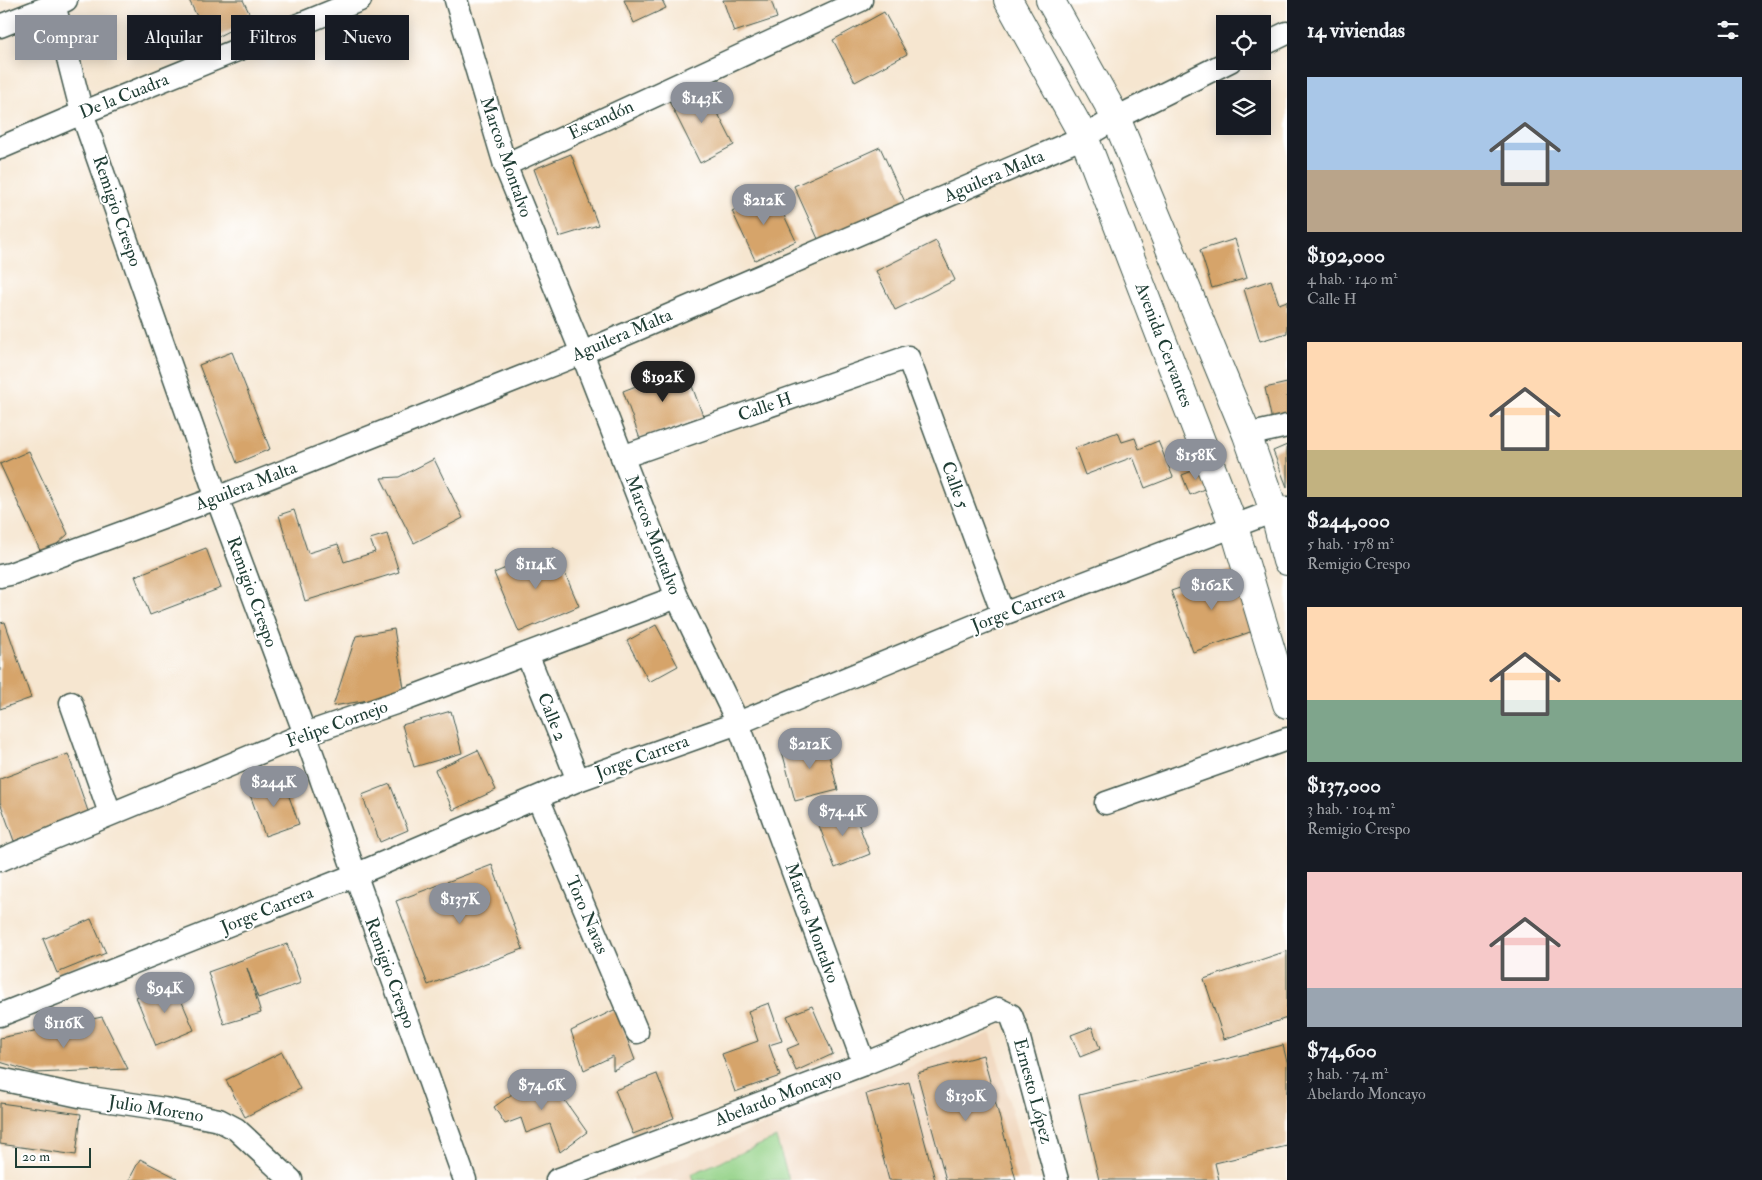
<!DOCTYPE html>
<html lang="es">
<head>
<meta charset="utf-8">
<style>
  body { margin:0; font-family:"IM FELL Double Pica",serif; background:#242831; color:#f1f3f6; height:100vh; display:flex; flex-direction:column; font-size:19px; white-space:nowrap }
  * { box-sizing:border-box; margin:0 }
  p { font-size:16px; color:#9ea1a6 }
  .icon { flex:none; width:28px; height:28px; fill:none; stroke:currentColor; stroke-width:2; stroke-linecap:round; stroke-linejoin:round }
  .map { position:relative; flex:1; overflow:hidden }
  .panel { display:flex; flex-direction:column; background:#171b24; width:475px }
  .panel>* { flex:none }
  .top-card { position:absolute; left:15px; top:15px; width:475px; height:45px; display:flex; gap:10px }
  .fabs { position:absolute; left:1216px; top:15px; display:grid; gap:10px }
  .fabs a { display:grid; place-items:center; width:55px; height:55px; border-radius:0px; background:#171b24; box-shadow:0 2px 12px #0003; font-size:25px }
  .scale { position:absolute; left:15px; bottom:12px; width:76px; box-sizing:border-box; padding-left:5px; border:2px solid #1f3d34; border-top:0; font-size:14px; line-height:18px; white-space:nowrap; color:#1f3d34; -webkit-text-stroke:4px #fff; paint-order:stroke }
  .price { position:absolute; translate:-50% -42px; padding:0 11px; border-radius:18px; background:#8c9099; color:#fff; font-size:16px; line-height:32px; filter:drop-shadow(0 1px 2px #0008) }
  .price::after { content:''; position:absolute; left:50%; top:30px; width:15px; height:11px; margin-left:-8px; background:inherit; clip-path:polygon(0 0,100% 0,50% 100%) }
  .price.selected { background:#222; color:#fff }
  ul { padding:0; list-style:none }
  li { display:grid; align-content:center; gap:10px; height:265px; padding:0 20px }
  li span { display:grid; place-items:center; height:155px; border-radius:0px; color:#555 }
  li>.icon { margin-inline-start:auto }
  span .icon { width:90px; height:90px; fill:#fffc; stroke-width:1 }
  li b { font-size:21px }
  h2 { display:flex; justify-content:space-between; align-items:center; height:60px; padding:0 20px; font-size:21px }
  .pill { padding:0 18px; border-radius:0px; background:#171b24; box-shadow:0 2px 12px #0003; font-size:18px; line-height:45px }
  .pill.selected { background:#8c9099; color:#fff }
  main { display:flex; flex:1; min-height:0 }
  .map>svg:first-child { display:block }
  .built { fill:#f0d6bc }
  .garden { fill:#93d186; stroke:#59875d }
  .building { fill:#d6a46b }
  .lines { fill:none; stroke-linecap:round; stroke-linejoin:round }
  .street-casing { stroke:#3f564b; stroke-width:25 }
  .secondary-casing { stroke:#3f564b; stroke-width:30 }
  .street { stroke:#fff; stroke-width:22 }
  .secondary { stroke:#fff; stroke-width:28 }
  .labels { text-anchor:middle; dominant-baseline:central; stroke-width:4; stroke-linejoin:round; paint-order:stroke }
  .street-label { font-size:18px; fill:#1f3d34; stroke:#fff }
</style>
</head>
<body>
<main>
<div class="map">
<svg width="1287" height="1180" viewBox="0 0 1287 1180">
  <rect width="100%" height="100%" fill="#fff"/>
  <filter id="ink" filterUnits="userSpaceOnUse"><feTurbulence type="fractalNoise" baseFrequency=".02" numOctaves="2"/><feDisplacementMap in="SourceGraphic" scale="10" xChannelSelector="R" yChannelSelector="G"/><feConvolveMatrix kernelMatrix="1 2 1 2 8 2 1 2 1" color-interpolation-filters="sRGB"/></filter>
  <filter id="wash" filterUnits="userSpaceOnUse"><feTurbulence type="fractalNoise" baseFrequency=".0096" numOctaves="4" result="noise"/><feDisplacementMap in="SourceGraphic" scale="20" xChannelSelector="R" yChannelSelector="G"/><feGaussianBlur stdDeviation="1.12" result="paint"/><feColorMatrix in="noise" values="0 0 0 0 0 0 0 0 0 0 0 0 0 0 0 0 0 1.4 0 .05"/><feComposite in="paint" operator="in"/></filter>
  <g filter="url(#wash)">
    <rect width="100%" height="100%" fill="#f6e6d0"/>
    <polygon class="built" points="991,1033 1030,1180 627,1180"/>
    <polygon class="garden" points="776,1138 789,1180 693,1180 691,1174"/>
    <g id="blocks">
      <g class="building">
        <polygon points="189,0 243,0 252,19 209,41"/>
        <polygon points="624,0 662,0 666,8 634,23"/>
        <polygon points="723,0 771,0 777,18 734,32"/>
        <polygon points="884,12 907,54 855,82 833,40"/>
        <polygon points="704,86 734,145 700,163 670,103"/>
        <polygon points="880,147 905,202 819,241 794,186"/>
        <polygon points="571,154 598,225 559,237 534,169"/>
        <polygon points="773,192 796,241 755,260 732,211"/>
        <polygon points="1235,239 1247,278 1212,288 1200,250"/>
        <polygon points="936,241 955,280 895,310 876,271"/>
        <polygon points="1271,280 1279,304 1287,301 1287,333 1260,341 1244,289"/>
        <polygon points="232,352 270,449 237,463 199,365"/>
        <polygon points="685,367 703,416 640,439 623,391"/>
        <polygon points="1287,383 1287,418 1272,421 1265,388"/>
        <polygon points="1118,432 1122,442 1135,438 1139,449 1158,441 1173,477 1145,488 1133,457 1085,475 1075,448"/>
        <polygon points="1287,445 1287,487 1273,451"/>
        <polygon points="29,451 68,534 43,557 0,464"/>
        <polygon points="434,459 463,518 414,543 381,478 399,477"/>
        <polygon points="1202,467 1209,487 1190,495 1182,475"/>
        <polygon points="294,510 308,553 338,544 344,562 375,552 370,539 387,534 399,572 305,601 279,515"/>
        <polygon points="206,548 221,588 150,615 135,576"/>
        <polygon points="554,548 579,606 519,632 494,573"/>
        <polygon points="1232,570 1253,631 1193,652 1171,591"/>
        <polygon points="5,622 31,698 0,709 0,623"/>
        <polygon points="656,625 678,666 649,682 627,641"/>
        <polygon points="394,629 405,694 333,706 356,636"/>
        <polygon points="451,711 462,753 414,767 402,725"/>
        <polygon points="825,740 838,790 795,801 782,751"/>
        <polygon points="478,750 496,790 453,810 435,770"/>
        <polygon points="68,754 89,814 14,841 0,802 0,779"/>
        <polygon points="283,780 299,824 265,836 249,792"/>
        <polygon points="390,784 408,830 380,842 362,795"/>
        <polygon points="852,807 870,854 835,868 817,820"/>
        <polygon points="492,865 523,949 428,985 396,901"/>
        <polygon points="91,919 106,953 57,973 43,939"/>
        <polygon points="287,944 301,983 258,998 247,968 261,1013 224,1024 208,972"/>
        <polygon points="1287,951 1287,1018 1224,1039 1204,979"/>
        <polygon points="173,981 194,1030 156,1046 136,997"/>
        <polygon points="769,1003 782,1041 769,1045 780,1076 735,1092 722,1054 758,1041 748,1011"/>
        <polygon points="812,1006 833,1054 796,1071 787,1049 799,1044 787,1016"/>
        <polygon points="616,1009 635,1060 613,1070 613,1056 584,1070 571,1031"/>
        <polygon points="102,1017 128,1069 36,1073 0,1062 0,1038"/>
        <polygon points="1092,1027 1100,1049 1080,1057 1071,1035"/>
        <polygon points="1283,1045 1287,1062 1287,1146 1215,1163 1219,1180 1099,1180 1079,1095"/>
        <polygon points="282,1052 300,1089 245,1117 226,1080"/>
        <polygon points="983,1055 1016,1180 946,1180 917,1073"/>
        <polygon points="544,1071 587,1132 560,1152 550,1124 526,1133 521,1118 505,1124 494,1107"/>
        <polygon points="657,1074 674,1118 633,1134 615,1090"/>
        <polygon points="909,1082 935,1180 889,1180 866,1094"/>
        <polygon points="0,1103 81,1114 76,1155 0,1144"/>
        <polygon points="140,1159 177,1178 176,1180 129,1180"/>
      </g>
    </g>
  </g>
  <g filter="url(#ink)">
    <use href="#blocks" fill-opacity="0" stroke="#3f564b" stroke-width="1"/>
    <g class="lines">
      <defs>
        <g id="street">
          <polyline points="53,0 82,113 217,498 305,734 465,1180"/>
          <polyline points="456,0 505,165 582,353 677,597 738,723 864,1064"/>
          <polyline points="0,26 66,0"/>
          <polyline points="1262,45 1287,33"/>
          <polyline points="0,148 82,113 360,0"/>
          <polyline points="505,165 861,0"/>
          <polyline points="1247,435 1287,426"/>
          <polyline points="622,457 908,357 1003,614"/>
          <polyline points="0,576 10,574 217,498 582,353 1084,137 1116,118 1230,61"/>
          <polyline points="527,654 578,780"/>
          <polyline points="71,703 110,813"/>
          <polyline points="538,798 637,1032"/>
          <polyline points="1106,803 1287,739"/>
          <polyline points="0,860 305,734 407,699 677,597"/>
          <polyline points="0,1015 355,875 578,780 738,723 1003,614 1274,511 1287,508"/>
          <polyline points="0,1079 84,1097 164,1109 219,1120 236,1129 291,1180"/>
          <polyline points="557,1180 864,1064 998,1009 1011,1015 1017,1031 1057,1180"/>
        </g>
        <g id="secondary">
          <polyline points="1008,0 1084,137 1234,527 1287,704"/>
          <polyline points="1050,0 1116,118 1247,435 1274,511 1287,561"/>
        </g>
      </defs>
      <use href="#street" class="street-casing"/>
      <use href="#secondary" class="secondary-casing"/>
      <use href="#street" class="street"/>
      <use href="#secondary" class="secondary"/>
    </g>
  </g>
  <g class="labels">
    <g class="street-label">
      <text transform="translate(124 96) rotate(-22)">De la Cuadra</text>
      <text transform="translate(601 120) rotate(-25)">Escandón</text>
      <text transform="translate(506 157) rotate(71)">Marcos Montalvo</text>
      <text transform="translate(994 176) rotate(-23)">Aguilera Malta</text>
      <text transform="translate(117 211) rotate(71)">Remigio Crespo</text>
      <text transform="translate(622 335) rotate(-23)">Aguilera Malta</text>
      <text transform="translate(1164 345) rotate(69)">Avenida Cervantes</text>
      <text transform="translate(765 407) rotate(-19)">Calle H</text>
      <text transform="translate(955 485) rotate(70)">Calle 5</text>
      <text transform="translate(246 486) rotate(-21)">Aguilera Malta</text>
      <text transform="translate(653 535) rotate(69)">Marcos Montalvo</text>
      <text transform="translate(252 592) rotate(70)">Remigio Crespo</text>
      <text transform="translate(1018 609) rotate(-21)">Jorge Carrera</text>
      <text transform="translate(552 717) rotate(68)">Calle 2</text>
      <text transform="translate(337 724) rotate(-20)">Felipe Cornejo</text>
      <text transform="translate(642 757) rotate(-20)">Jorge Carrera</text>
      <text transform="translate(267 910) rotate(-22)">Jorge Carrera</text>
      <text transform="translate(587 915) rotate(67)">Toro Navas</text>
      <text transform="translate(812 923) rotate(70)">Marcos Montalvo</text>
      <text transform="translate(390 973) rotate(70)">Remigio Crespo</text>
      <text transform="translate(1033 1091) rotate(75)">Ernesto López</text>
      <text transform="translate(778 1097) rotate(-21)">Abelardo Moncayo</text>
      <text transform="translate(156 1109) rotate(9)">Julio Moreno</text>
    </g>
  </g>
</svg>
<div class="fabs">
<a><svg class="icon" aria-label="locate" viewBox="0 0 24 24"><circle cx="12" cy="12" r="6"/><path d="M12 2v4M12 18v4M2 12h4M18 12h4"/></svg></a>
<a><svg class="icon" aria-label="layers" viewBox="0 0 24 24"><path d="M12 4l9 5-9 5-9-5zM3 14l9 5 9-5"/></svg></a>
</div>
<div class="scale">20 m</div>
<b class="price" style="left:702px;top:124px">$143K</b>
<b class="price" style="left:764px;top:226px">$212K</b>
<b class="price selected" style="left:663px;top:403px">$192K</b>
<b class="price" style="left:1196px;top:481px">$158K</b>
<b class="price" style="left:536px;top:590px">$114K</b>
<b class="price" style="left:1212px;top:611px">$162K</b>
<b class="price" style="left:810px;top:770px">$212K</b>
<b class="price" style="left:274px;top:808px">$244K</b>
<b class="price" style="left:843px;top:837px">$74.4K</b>
<b class="price" style="left:460px;top:925px">$137K</b>
<b class="price" style="left:165px;top:1014px">$94K</b>
<b class="price" style="left:64px;top:1049px">$116K</b>
<b class="price" style="left:542px;top:1111px">$74.6K</b>
<b class="price" style="left:966px;top:1122px">$130K</b>
<div class="top-card">
<a class="pill selected">Comprar</a>
<a class="pill">Alquilar</a>
<a class="pill">Filtros</a>
<a class="pill">Nuevo</a>
</div>
</div>
<section class="panel">
<h2>14 viviendas<svg class="icon" aria-label="filters" viewBox="0 0 24 24"><path d="M4 7h16M4 17h16"/><circle cx="9" cy="7" r="2"/><circle cx="15" cy="17" r="2"/></svg></h2>
<ul>
<li><span style="background:linear-gradient(#a9c7e8 60%,#b9a48a 0)"><svg class="icon" aria-label="home" viewBox="0 0 24 24"><path d="M3 11l9-7 9 7M6 9v11h12V9"/></svg></span><div><b>$192,000</b><p>4 hab. · 140 m²</p><p>Calle H</p></div></li>
<li><span style="background:linear-gradient(#ffd9b3 70%,#c2b280 0)"><svg class="icon" aria-label="home" viewBox="0 0 24 24"><path d="M3 11l9-7 9 7M6 9v11h12V9"/></svg></span><div><b>$244,000</b><p>5 hab. · 178 m²</p><p>Remigio Crespo</p></div></li>
<li><span style="background:linear-gradient(#ffd9b3 60%,#7fa58c 0)"><svg class="icon" aria-label="home" viewBox="0 0 24 24"><path d="M3 11l9-7 9 7M6 9v11h12V9"/></svg></span><div><b>$137,000</b><p>3 hab. · 104 m²</p><p>Remigio Crespo</p></div></li>
<li><span style="background:linear-gradient(#f6c9c9 75%,#9aa5b1 0)"><svg class="icon" aria-label="home" viewBox="0 0 24 24"><path d="M3 11l9-7 9 7M6 9v11h12V9"/></svg></span><div><b>$74,600</b><p>3 hab. · 74 m²</p><p>Abelardo Moncayo</p></div></li>
</ul>
</section>
</main>
</body>
</html>
